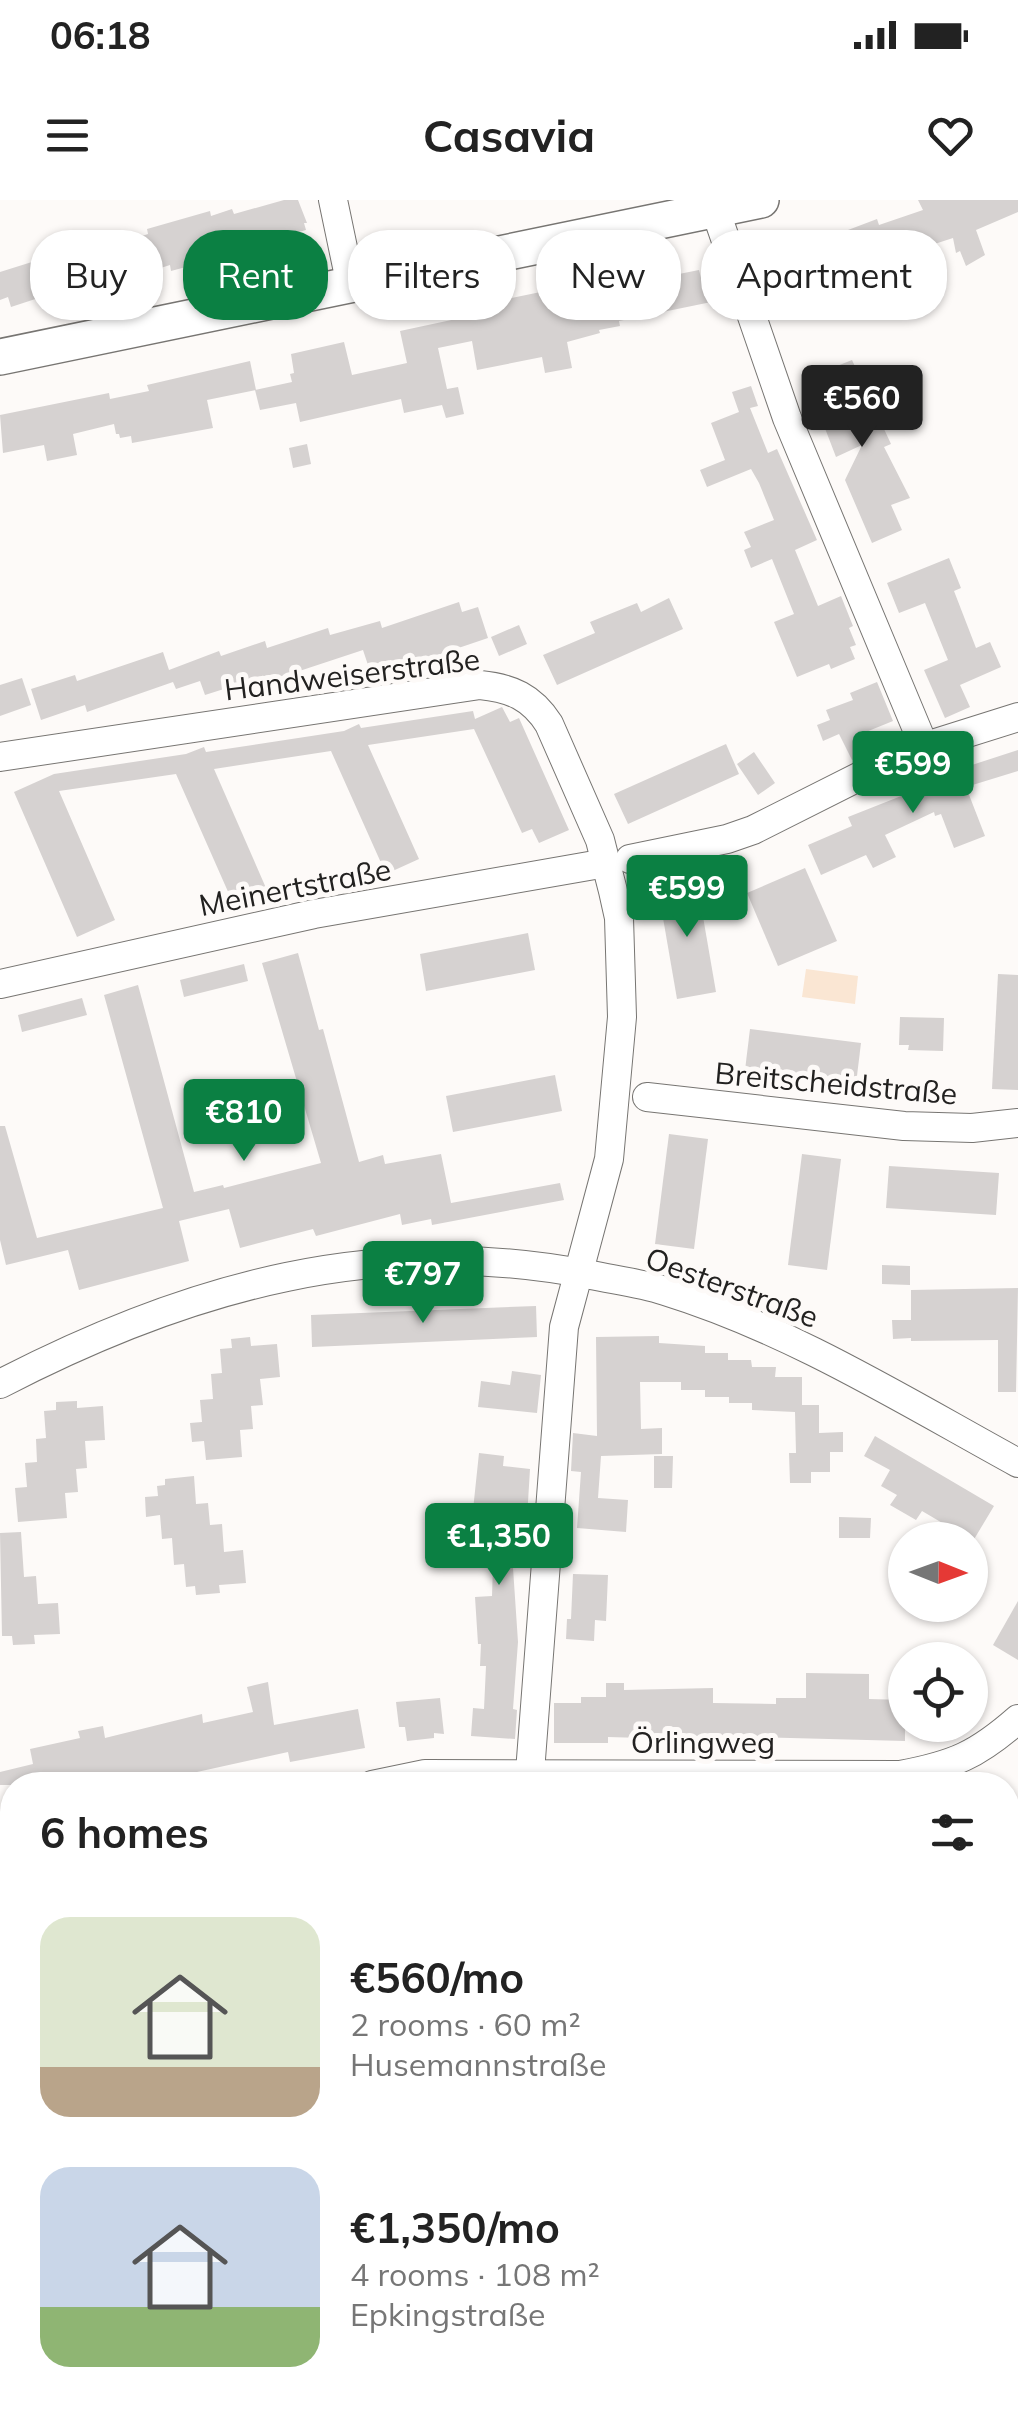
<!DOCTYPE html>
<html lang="en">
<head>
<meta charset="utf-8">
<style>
  body { margin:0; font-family:Mulish,sans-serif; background:#f6f6f6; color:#222; height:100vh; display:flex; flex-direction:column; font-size:38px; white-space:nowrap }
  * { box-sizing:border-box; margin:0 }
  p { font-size:32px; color:#767676 }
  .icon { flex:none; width:55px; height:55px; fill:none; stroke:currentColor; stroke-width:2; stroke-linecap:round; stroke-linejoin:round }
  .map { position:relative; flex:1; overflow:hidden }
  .details { position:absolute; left:0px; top:1572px; width:1020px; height:642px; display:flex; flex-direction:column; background:#fff; border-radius:40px 40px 0 0; box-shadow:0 2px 8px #0004 }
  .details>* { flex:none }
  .hud { position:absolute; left:30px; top:30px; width:960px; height:90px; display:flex; gap:20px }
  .needle { width:65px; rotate:91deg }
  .buttons { position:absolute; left:888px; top:1322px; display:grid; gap:20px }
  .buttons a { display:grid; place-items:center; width:100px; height:100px; border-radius:50%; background:#fff; box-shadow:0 2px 8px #0004; font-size:50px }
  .price { position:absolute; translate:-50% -85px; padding:0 22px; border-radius:10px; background:#0b8043; color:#fff; font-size:32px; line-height:65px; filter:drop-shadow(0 2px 5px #0008) }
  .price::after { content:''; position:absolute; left:50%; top:60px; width:30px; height:22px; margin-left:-15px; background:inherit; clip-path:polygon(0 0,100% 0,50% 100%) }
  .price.current { background:#222; color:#fff }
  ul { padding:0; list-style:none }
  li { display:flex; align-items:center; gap:30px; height:250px; padding:0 40px }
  li span { display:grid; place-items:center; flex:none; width:280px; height:200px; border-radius:30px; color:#555 }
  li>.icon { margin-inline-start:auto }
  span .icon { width:120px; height:120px; fill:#fffc; stroke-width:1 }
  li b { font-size:42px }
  h2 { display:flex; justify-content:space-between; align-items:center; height:120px; padding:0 40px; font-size:42px }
  .chip { padding:0 35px; border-radius:40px; background:#fff; box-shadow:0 2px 8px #0004; font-size:35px; line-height:90px }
  .chip.current { background:#0b8043; color:#fff }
  .status { display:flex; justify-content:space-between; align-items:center; height:70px; padding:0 50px; background:#fff; direction:ltr }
  .status svg { height:28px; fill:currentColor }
  header { display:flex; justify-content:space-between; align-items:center; height:130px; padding:0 40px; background:#fff; font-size:45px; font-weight:700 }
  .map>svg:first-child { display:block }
  .green { fill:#fae6d3 }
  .forest { fill:#fab56f }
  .building { fill:#d6d2d1 }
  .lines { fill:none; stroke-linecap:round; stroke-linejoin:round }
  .minor-casing { stroke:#777572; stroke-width:30 }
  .major-casing { stroke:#777572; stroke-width:38 }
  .minor { stroke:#fff; stroke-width:28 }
  .major { stroke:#fff; stroke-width:35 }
  .labels { text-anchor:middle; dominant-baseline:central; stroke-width:10; stroke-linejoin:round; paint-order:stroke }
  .street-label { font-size:30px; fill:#222120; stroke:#fdfaf8 }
</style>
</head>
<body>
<div class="status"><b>06:18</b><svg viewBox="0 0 49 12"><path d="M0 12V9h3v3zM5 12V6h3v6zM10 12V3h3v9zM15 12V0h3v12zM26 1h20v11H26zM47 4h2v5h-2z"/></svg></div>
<header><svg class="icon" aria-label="menu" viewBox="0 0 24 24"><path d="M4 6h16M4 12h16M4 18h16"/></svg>Casavia<svg class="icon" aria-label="heart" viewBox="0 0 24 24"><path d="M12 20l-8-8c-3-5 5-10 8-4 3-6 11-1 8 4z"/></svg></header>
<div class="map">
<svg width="1018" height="2213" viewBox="0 0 1018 2213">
  <rect width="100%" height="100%" fill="#fdfaf8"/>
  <polygon class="green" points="806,769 858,776 855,804 802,797"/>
  <polygon class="forest" points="1008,1768 1018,1772 1018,2213 825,2213 821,2203 1008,2202"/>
  <g class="building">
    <polygon points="284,0 298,0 307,23 304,23 306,30 273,39 275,43 171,71 170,65 93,90 90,81 11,107 8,97 0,100 0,72 51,56 54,65 148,34 147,29 210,11 211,16 232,9 234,14"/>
    <polygon points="918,0 1018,0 1018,12 976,30 985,55 966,66 960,51 956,53 953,38 815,83 820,96 787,109 778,86 768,90 762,67 777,63 774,52 849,33 848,30 877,19 879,25 923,10"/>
    <polygon points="699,70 701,78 716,75 721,100 619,121 620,126 599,130 600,133 567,142 572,168 545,173 542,157 477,170 472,141 438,148 447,189 458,187 464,214 446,218 442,205 404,213 401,199 300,222 296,203 260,210 255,190 292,182 290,174 294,173 291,154 344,142 352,175 407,163 400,131 456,119 454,110 555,89 558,103 594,95 594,91"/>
    <polygon points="852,160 891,244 884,247 910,298 891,305 902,330 872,343 845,280 862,245 836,257 811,192 837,181 832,168"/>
    <polygon points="250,161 256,190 207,200 213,228 132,243 131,236 120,238 119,234 116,234 114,224 73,234 77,255 47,261 44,245 3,253 0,215 109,193 110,199 149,191 147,185"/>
    <polygon points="751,186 758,206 750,208 768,253 777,249 817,340 795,350 818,406 841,396 853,426 849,428 856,445 850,447 855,459 831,469 829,464 797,477 774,422 794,414 772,359 751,368 744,350 751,347 744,332 774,320 759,283 751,269 707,287 700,270 725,260 711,223 739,212 732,192"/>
    <polygon points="307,244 311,264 293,268 289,248"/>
    <polygon points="949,358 961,388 954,391 976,448 990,442 1001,467 960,485 970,507 945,518 924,470 948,460 925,403 899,413 887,383"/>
    <polygon points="669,398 683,429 557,485 543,455 595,433 590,422 637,403 641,412"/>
    <polygon points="459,402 462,412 478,407 488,438 411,464 409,458 370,471 363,450 251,487 249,481 205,495 200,481 176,489 173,482 87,512 85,505 41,520 31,489 75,475 77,481 163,452 169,470 219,451 221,456 265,441 267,448 328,428 330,435 380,421 382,428"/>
    <polygon points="519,425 527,444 499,456 491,437"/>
    <polygon points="22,478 31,505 0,516 0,485"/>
    <polygon points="877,482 893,521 861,534 869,552 852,560 839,534 823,541 817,525 830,520 826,510 853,500 850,493"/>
    <polygon points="502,507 510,522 519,518 569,630 539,643 532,629 522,633 474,529 368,545 419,659 386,674 331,551 214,569 266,688 233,703 176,574 59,591 115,720 77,737 14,592 54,574 186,554 204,547 206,552 344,531 359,524 361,528 473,511 475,519"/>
    <polygon points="726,544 739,574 628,624 614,594"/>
    <polygon points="1018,550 1018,571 966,587 985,636 954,648 941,614 935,616 934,612 885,635 896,657 873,668 866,655 821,675 808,645 852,626 848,617 924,587 922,582 938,576"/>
    <polygon points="754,552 775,583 758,595 737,564"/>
    <polygon points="805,668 837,741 778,766 747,693"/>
    <polygon points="697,682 716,792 677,799 658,689"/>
    <polygon points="528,733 535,770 426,791 420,754"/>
    <polygon points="298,753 319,830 323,829 359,962 383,955 385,964 441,954 451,1003 560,983 564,1000 432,1025 431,1019 402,1025 400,1014 316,1036 313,1029 240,1048 229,1009 179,1021 189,1061 79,1090 68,1050 6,1065 0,1040 0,926 5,926 37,1038 163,1008 104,795 138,785 194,992 223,985 224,988 321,963 262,763"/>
    <polygon points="244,764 248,781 184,797 180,780"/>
    <polygon points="998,774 1018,775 1018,890 992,889"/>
    <polygon points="82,798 87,815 22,832 18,815"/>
    <polygon points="900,817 944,818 943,851 908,850 909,845 899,845"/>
    <polygon points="750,829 861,843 856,884 745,870"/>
    <polygon points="555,875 562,911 453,932 446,896"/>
    <polygon points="669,934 708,939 694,1049 655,1044"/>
    <polygon points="802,954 841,959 827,1070 788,1065"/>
    <polygon points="889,966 999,973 996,1015 886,1008"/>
    <polygon points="882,1065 910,1066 910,1085 882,1084"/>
    <polygon points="1018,1088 1016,1192 998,1192 998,1140 911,1141 911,1138 893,1139 892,1120 911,1120 911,1090"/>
    <polygon points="536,1106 537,1137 312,1147 311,1115"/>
    <polygon points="659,1136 659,1143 705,1146 705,1153 728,1153 728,1160 751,1160 752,1167 776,1167 775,1177 802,1177 802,1205 819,1205 819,1233 843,1232 843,1252 830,1252 830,1272 811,1272 811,1283 790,1283 789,1253 796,1253 795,1212 752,1210 752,1203 729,1203 729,1197 705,1197 705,1190 681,1190 681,1182 640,1182 641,1229 662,1228 662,1254 601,1256 598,1298 628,1300 626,1332 577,1328 581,1272 571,1271 573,1233 597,1236 596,1137"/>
    <polygon points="250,1137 251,1146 277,1144 280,1177 260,1179 263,1205 251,1206 253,1229 240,1230 242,1257 206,1260 204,1241 192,1242 190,1223 202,1222 200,1200 213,1199 211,1174 222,1173 220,1149 232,1148 231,1139"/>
    <polygon points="512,1171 541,1175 537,1213 478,1207 481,1181 510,1185"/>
    <polygon points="77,1201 77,1208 103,1206 105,1240 85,1241 87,1268 76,1269 78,1292 65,1293 67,1318 18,1322 15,1288 27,1287 25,1263 37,1262 36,1239 46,1238 44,1211 56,1210 56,1202"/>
    <polygon points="875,1236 994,1306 973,1341 922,1311 916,1320 890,1305 897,1295 881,1286 890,1270 864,1256"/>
    <polygon points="479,1253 504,1256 503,1266 530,1269 524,1368 513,1368 518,1442 513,1509 517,1510 515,1539 471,1536 473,1508 484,1509 486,1466 480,1466 481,1444 478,1444 475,1397 492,1396 494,1333 459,1332 458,1310 473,1310"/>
    <polygon points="654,1256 673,1256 672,1288 654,1288"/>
    <polygon points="194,1276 196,1304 208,1303 210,1325 222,1324 224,1352 243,1350 246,1383 219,1385 220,1393 196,1395 195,1386 186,1387 184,1364 174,1365 172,1338 162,1339 160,1315 146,1317 145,1297 158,1296 157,1286 165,1285 165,1279"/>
    <polygon points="839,1317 871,1318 870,1338 839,1338"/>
    <polygon points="21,1332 24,1377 36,1376 38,1404 58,1403 60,1434 34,1435 35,1444 13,1445 12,1436 2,1436 0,1333"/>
    <polygon points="573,1374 608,1375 606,1421 595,1420 594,1441 566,1439 567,1419 571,1419"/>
    <polygon points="1018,1401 1018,1460 993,1445"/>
    <polygon points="806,1473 869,1474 869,1499 905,1500 905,1541 712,1536 712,1540 608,1537 608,1543 554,1543 554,1503 581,1503 581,1497 606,1497 606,1483 624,1483 624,1490 713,1488 713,1503 776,1504 776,1498 806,1498"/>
    <polygon points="268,1482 274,1525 358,1509 365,1548 290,1562 288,1552 138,1585 0,1585 0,1572 33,1564 30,1549 80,1538 78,1531 103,1526 105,1538 202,1514 203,1523 253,1512 247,1487"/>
    <polygon points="440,1498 444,1534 434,1533 434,1538 407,1541 405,1527 399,1527 396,1502"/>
  </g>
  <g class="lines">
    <defs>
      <g id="minor">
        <polyline points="333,0 351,86"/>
        <polyline points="716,12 787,218 924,546"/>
        <path d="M0,557L480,485C511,488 532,497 549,524L600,640L613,691L619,718L622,817L609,959L564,1127L530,1572"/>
        <polyline points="630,659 727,639 753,630 910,551 1018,517"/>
        <polyline points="0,784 314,714 606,663"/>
        <polyline points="647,897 904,926 972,928 1018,923"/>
        <path d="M0,1184C189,1086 378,1033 591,1075C615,1080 641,1083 665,1091C791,1130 903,1200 1018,1263"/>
        <path d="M372,1585L425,1574L900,1575C954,1565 977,1555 1018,1519"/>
        <polyline points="0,1664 12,1661"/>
        <polyline points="1008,1745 1018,1746"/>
        <polyline points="0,1903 12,1901"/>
        <polyline points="406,2202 409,2213"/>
        <polyline points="538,2202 541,2213"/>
        <polyline points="0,2205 4,2213"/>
      </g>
      <polyline id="major" points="0,157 761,0"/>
    </defs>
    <use href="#minor" class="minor-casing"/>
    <use href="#major" class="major-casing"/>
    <use href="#minor" class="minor"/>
    <use href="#major" class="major"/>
  </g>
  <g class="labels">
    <g class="street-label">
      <text transform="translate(352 474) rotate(-7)">Handweiserstraße</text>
      <text transform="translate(295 687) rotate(-11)">Meinertstraße</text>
      <text transform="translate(836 883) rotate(5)">Breitscheidstraße</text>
      <text transform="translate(732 1087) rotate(20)">Oesterstraße</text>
      <text x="703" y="1542">Örlingweg</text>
    </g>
  </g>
</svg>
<div class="buttons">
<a><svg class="needle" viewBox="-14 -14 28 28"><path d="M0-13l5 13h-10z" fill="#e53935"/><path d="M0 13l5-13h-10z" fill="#767676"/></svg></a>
<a><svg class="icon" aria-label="locate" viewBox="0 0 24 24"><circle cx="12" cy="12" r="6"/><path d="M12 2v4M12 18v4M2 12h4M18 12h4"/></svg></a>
</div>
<b class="price current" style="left:862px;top:250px">€560</b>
<b class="price" style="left:913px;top:616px">€599</b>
<b class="price" style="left:687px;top:740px">€599</b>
<b class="price" style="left:244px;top:964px">€810</b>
<b class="price" style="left:423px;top:1126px">€797</b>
<b class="price" style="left:499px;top:1388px">€1,350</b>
<div class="hud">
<a class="chip">Buy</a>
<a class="chip current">Rent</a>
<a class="chip">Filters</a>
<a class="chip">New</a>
<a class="chip">Apartment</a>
</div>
<section class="details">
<h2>6 homes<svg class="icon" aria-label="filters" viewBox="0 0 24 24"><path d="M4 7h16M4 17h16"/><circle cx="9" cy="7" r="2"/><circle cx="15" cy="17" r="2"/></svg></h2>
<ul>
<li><span style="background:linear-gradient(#dfe7d0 75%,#b9a48a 0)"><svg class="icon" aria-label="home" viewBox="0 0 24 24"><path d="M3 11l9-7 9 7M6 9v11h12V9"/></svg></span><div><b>€560/mo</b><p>2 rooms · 60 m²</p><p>Husemannstraße</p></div></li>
<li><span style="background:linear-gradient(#c9d6e8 70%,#8fb573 0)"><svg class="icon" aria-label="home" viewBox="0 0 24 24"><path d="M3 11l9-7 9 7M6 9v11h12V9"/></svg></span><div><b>€1,350/mo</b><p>4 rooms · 108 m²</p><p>Epkingstraße</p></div></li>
</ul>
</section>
</div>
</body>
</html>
